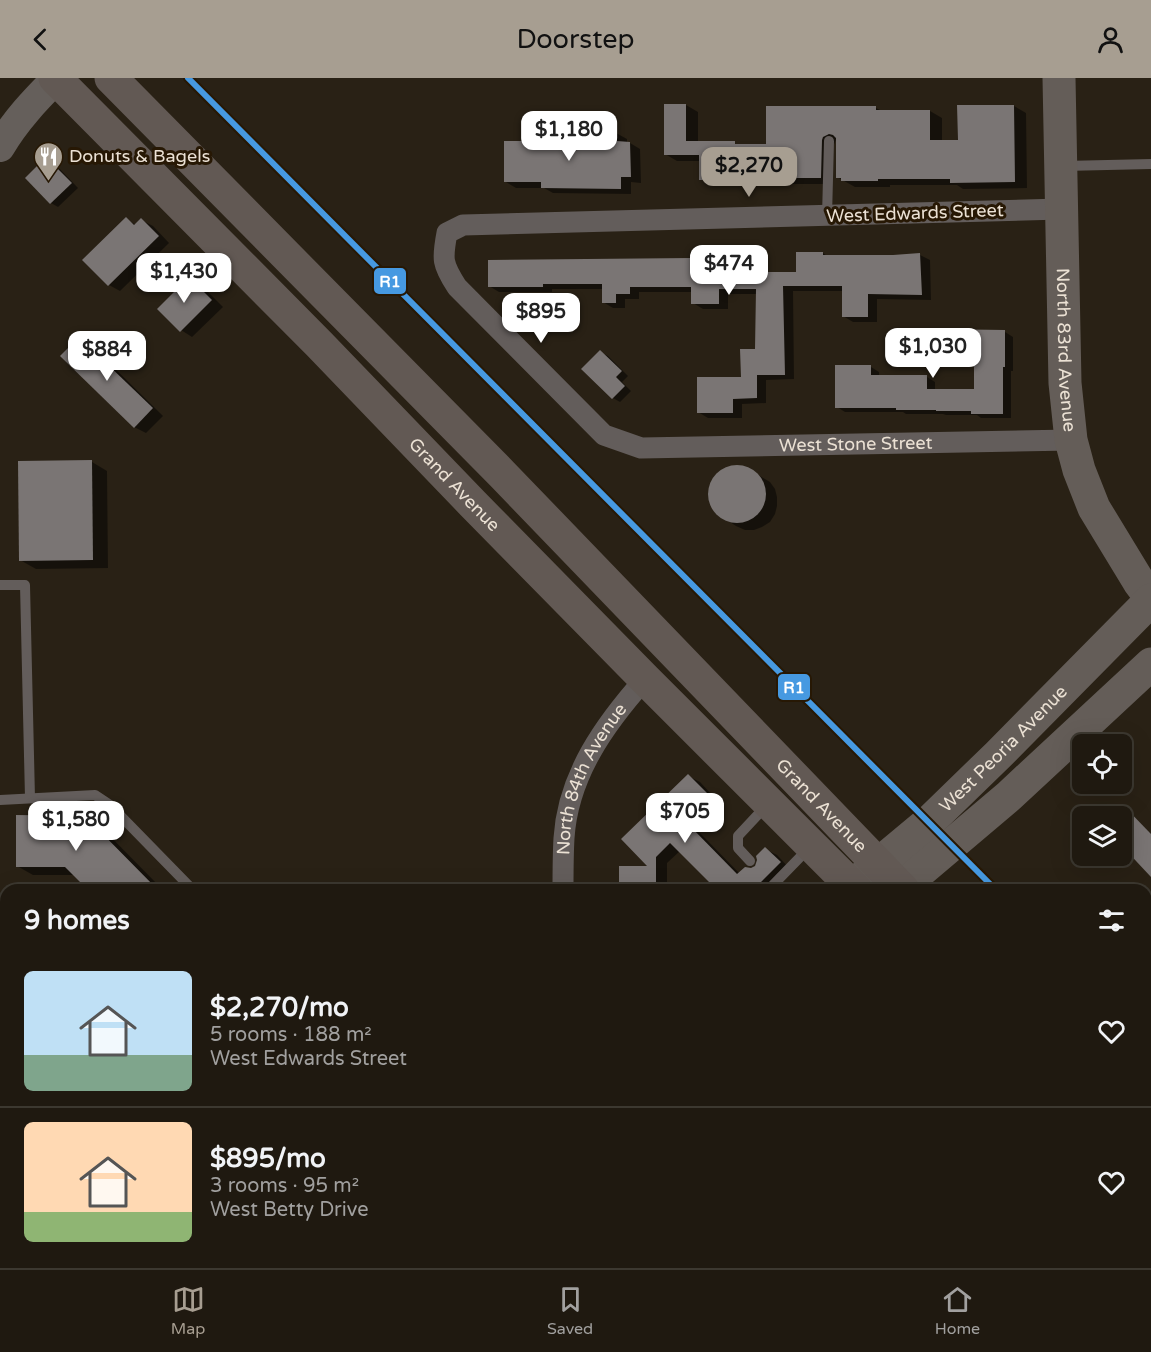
<!DOCTYPE html>
<html lang="en">
<head>
<meta charset="utf-8">
<style>
  body { margin:0; font-family:"Varela Round",sans-serif; background:#272219; color:#f1f3f6; height:100vh; display:flex; flex-direction:column; font-size:22px; white-space:nowrap }
  * { box-sizing:border-box; margin:0 }
  p { font-size:20px; color:#a1a09f }
  .icon { flex:none; width:33px; height:33px; fill:none; stroke:currentColor; stroke-width:2; stroke-linecap:round; stroke-linejoin:round }
  .map { position:relative; flex:1; overflow:hidden }
  .details { position:absolute; left:0px; top:806px; width:1152px; height:386px; display:flex; flex-direction:column; background:#1f1910; border-radius:18px 18px 0 0; box-shadow:0 6px 24px #0002,0 0 0 2px #3c3830 }
  .details>* { flex:none }
  .tools { position:absolute; left:1072px; top:656px; display:grid; gap:12px }
  .tools a { display:grid; place-items:center; width:60px; height:60px; border-radius:9px; background:#1f1910; box-shadow:0 6px 24px #0002,0 0 0 2px #3c3830; font-size:30px }
  .price { position:absolute; translate:-50% -51px; padding:0 14px; border-radius:12px; background:#fff; color:#222; font-size:20px; line-height:39px; filter:drop-shadow(0 2px 3px #0008) }
  .price::after { content:''; position:absolute; left:50%; top:36px; width:18px; height:14px; margin-left:-9px; background:inherit; clip-path:polygon(0 0,100% 0,50% 100%) }
  .price.active { background:#a79e91; color:#111 }
  ul { padding:0; list-style:none }
  li { display:flex; align-items:center; gap:18px; height:150px; padding:0 24px }
  li+li { border-top:2px solid #3c3830 }
  li span { display:grid; place-items:center; flex:none; width:168px; height:120px; border-radius:9px; color:#555 }
  li>.icon { margin-inline-start:auto }
  span .icon { width:72px; height:72px; fill:#fffc; stroke-width:1 }
  li b { font-size:26px }
  h2 { display:flex; justify-content:space-between; align-items:center; height:72px; padding:0 24px; font-size:26px }
  header { display:flex; justify-content:space-between; align-items:center; height:78px; padding:0 24px; background:#a79e91; color:#111; font-size:27px; font-weight:600 }
  .menu { display:flex; justify-content:space-around; align-items:center; height:84px; border-top:2px solid #3c3830; background:#1f1910; font-size:16px; color:#a1a09f }
  .menu a { display:grid; justify-items:center; gap:3px }
  .menu .active { color:#a79e91 }
  .map>svg:first-child { display:block }
  .grass { fill:url(#grass-tufts) }
  .shadow { fill:#0007 }
  .building { fill:#7a7574 }
  .lines { fill:none; stroke-linecap:round; stroke-linejoin:round }
  .lane { stroke:#635d5b; stroke-width:10 }
  .street { stroke:#635d5b; stroke-width:21 }
  .secondary { stroke:#655f5b; stroke-width:30 }
  .primary { stroke:#645d58; stroke-width:33 }
  .highway { stroke:#625954; stroke-width:33 }
  .rail-1-casing { stroke:#271804; stroke-width:10 }
  .rail-1 { stroke:#4699e1; stroke-width:6 }
  .labels { text-anchor:middle; dominant-baseline:central; stroke-width:6; stroke-linejoin:round; paint-order:stroke }
  .poi-label { font-size:18px; fill:#ebe1d4; stroke:#271804; text-anchor:start }
  .street-label { font-size:18px; fill:#ebe1d4; stroke:#271804 }
  .line-badge { stroke:#271804; stroke-width:2 }
  .badge-label { font-size:16px; text-anchor:middle; font-weight:bold; fill:#fff }
</style>
</head>
<body>
<header><svg class="icon" aria-label="back" viewBox="0 0 24 24"><path d="M15 5l-7 7 7 7"/></svg>Doorstep<svg class="icon" aria-label="person" viewBox="0 0 24 24"><circle cx="12" cy="8" r="4"/><path d="M4 21q1-7 8-7t8 7"/></svg></header>
<div class="map">
<svg width="1151" height="1190" viewBox="0 0 1151 1190">
  <defs>
    <pattern id="grass-tufts" width="24" height="20" patternUnits="userSpaceOnUse" patternTransform="scale(1.5)"><rect width="24" height="20" fill="#2b3528"/><path d="M3 7l-1-3M5 7V3M7 7l1-3M15 17l-1-3M17 17v-4M19 17l1-3" fill="none" stroke="#4a5246"/></pattern>
  </defs>
  <rect width="100%" height="100%" fill="#292115"/>
  <polygon class="grass" points="770,1185 1095,1185 1090,1190 768,1190"/>
  <g class="shadow">
    <polygon points="686,27 698,34 698,65 734,65 739,68 767,68 767,30 876,30 882,33 930,33 942,40 942,64 959,64 959,29 1014,28 1026,35 1027,110 963,111 957,107 890,107 890,109 855,109 837,99 837,59 833,69 832,106 746,106 746,108 713,108 701,101 701,83 677,83 665,76"/>
    <polygon points="616,55 627,61 627,65 630,65 640,71 641,105 631,104 631,116 553,115 544,110 516,110 506,104"/>
    <polygon points="46,81 54,85 78,110 58,129 51,125"/>
    <polygon points="126,141 136,147 141,142 153,148 169,165 120,213 109,207"/>
    <polygon points="823,175 827,178 920,177 930,182 931,222 877,221 877,244 853,244 843,238 843,213 793,213 794,301 766,302 766,325 742,326 742,340 708,340 698,334 743,300 757,272 757,216 728,216 728,231 703,231 693,225 693,214 639,214 639,221 625,221 625,230 613,230 603,224 603,211 552,211 552,214 499,214 489,208 733,177 743,182 743,195 797,195"/>
    <polygon points="189,201 201,207 223,229 192,259 181,252"/>
    <polygon points="1005,254 1013,259 1013,293 1011,293 1011,340 981,340 977,337 946,337 943,336 906,336 903,334 845,334 837,329 871,289 879,294 879,299 927,299 935,304 935,312 975,312 975,287 946,287 937,282"/>
    <polygon points="79,261 91,267 163,338 146,355 134,349"/>
    <polygon points="600,274 608,278 628,298 622,304 631,313 620,324 613,320 583,291"/>
    <polygon points="92,384 107,393 108,490 36,491 20,482"/>
    <polygon points="732,389 741,389 750,392 770,404 775,411 777,419 777,428 775,436 770,444 762,449 754,452 745,452 736,448 716,435 711,427 709,417 710,407 715,399 722,392"/>
    <polygon points="688,698 700,704 724,730 699,754 740,796 757,789 765,771 777,777 791,792 771,812 719,812 680,773 667,785 667,812 621,812 651,789"/>
    <polygon points="1124,730 1151,756 1151,796 1122,766 1122,738 1116,738"/>
    <polygon points="84,739 100,748 163,812 90,812 75,797 33,797 17,788"/>
    <rect x="436" y="1185" width="86" height="5"/>
    <polygon points="629,1185 647,1185 652,1188 652,1190 629,1190"/>
    <polygon points="228,1187 257,1187 261,1190 228,1190"/>
  </g>
  <g class="building">
    <polygon points="664,26 686,26 686,63 735,63 735,66 766,66 766,28 876,28 876,32 930,32 930,62 958,62 957,27 1014,27 1015,104 950,105 950,101 878,101 878,103 841,103 841,100 836,100 836,60 833,57 829,56 823,59 822,62 821,100 735,100 735,102 699,102 699,77 664,77"/>
    <polygon points="599,53 617,53 617,63 630,64 631,99 621,99 621,111 541,110 541,104 504,104 504,63 541,63 541,61 599,61"/>
    <polygon points="46,79 72,105 50,126 25,100"/>
    <polygon points="126,139 134,147 141,140 159,158 108,208 82,182"/>
    <polygon points="796,174 823,174 823,177 893,177 920,175 922,217 868,216 868,239 842,239 842,208 783,208 785,297 757,297 757,320 733,321 733,335 697,335 697,299 741,299 740,271 755,271 756,211 719,211 719,226 691,226 691,209 630,209 630,216 616,216 616,225 602,225 602,206 543,206 543,209 488,209 488,182 691,180 691,175 733,175 733,194 796,194"/>
    <polygon points="189,199 212,222 180,254 157,231"/>
    <polygon points="936,251 1005,252 1005,289 1003,289 1003,336 971,336 971,333 936,333 936,332 896,332 896,330 835,330 835,287 871,287 871,297 927,297 927,311 974,311 974,283 936,283"/>
    <polygon points="79,259 153,330 134,350 60,278"/>
    <polygon points="600,272 622,293 616,299 625,308 612,321 581,291"/>
    <polygon points="92,382 93,482 19,483 18,383"/>
    <circle cx="737" cy="416" r="29"/>
    <polygon points="688,696 714,722 689,747 737,796 745,789 751,790 755,788 757,782 756,778 765,769 781,784 753,812 717,812 670,765 656,779 656,812 619,812 619,788 647,788 621,761"/>
    <polygon points="1122,726 1151,756 1151,799 1122,768"/>
    <polygon points="16,737 85,738 158,812 88,812 65,789 16,789"/>
  </g>
  <g class="lines">
    <g class="lane">
      <polyline points="1064,88 1151,86"/>
      <polyline points="827,138 829,63"/>
      <polyline points="0,507 25,507 30,720"/>
      <polyline points="0,722 95,717 110,727 193,812"/>
      <polyline points="750,783 738,770 738,758 766,728"/>
      <polyline points="770,812 773,807 809,770"/>
      <polyline points="601,1190 601,1185"/>
    </g>
    <g class="street">
      <path id="s1" d="M1061,131L463,147L447,155C442,181 442,186 457,209L604,357L641,370L1071,362"/>
      <path id="s2" d="M563,812C563,794 563,777 564,760C568,697 605,646 645,601"/>
      <polyline points="1146,1173 1151,1169"/>
      <polyline points="734,1185 743,1190"/>
      <polyline points="539,1190 539,1185"/>
      <polyline points="755,1190 766,1185"/>
      <polyline points="1123,1190 1129,1185"/>
    </g>
    <path class="secondary" d="M0,69C15,43 36,21 57,0"/>
    <g class="primary">
      <path id="s3" d="M1059,0L1065,305L1071,362L1079,392L1094,430L1139,504L1151,520"/>
      <path id="s4" d="M857,804L929,744L998,677L1151,522"/>
      <polyline points="898,812 1009,718 1151,586"/>
      <polyline points="0,1117 6,1113"/>
    </g>
    <g class="highway">
      <path id="s5" d="M55,0L319,266L473,426L645,601L856,812"/>
      <path id="s6" d="M111,0L502,396L903,812"/>
      <polyline points="1146,1046 1151,1051"/>
      <polyline points="1146,1103 1151,1108"/>
    </g>
    <defs>
      <polyline id="rail-1" points="188,0 996,812"/>
    </defs>
    <use href="#rail-1" class="rail-1-casing"/>
    <use href="#rail-1" class="rail-1"/>
  </g>
  <defs>
    <symbol id="restaurant-pin" viewBox="-11 -11 22 30"><path d="M0 17L-7.5 6A9.5 9.5 0 1 1 7.5 6Z" fill="#a79e91" stroke="#271804"/><path d="M-5-6h1v4h1v-4h1v4h1v-4h1v5L-1.5 .5V6h-2V.5L-5-1ZM5-6V6H3V1.5H1.5Q1.5-4 5-6Z" fill="#fff"/></symbol>
  </defs>
  <g fill-rule="evenodd">
    <use href="#restaurant-pin" x="32" y="62" width="33" height="45"/>
  </g>
  <g class="labels">
    <g class="poi-label">
      <text x="69" y="78">Donuts &amp; Bagels</text>
    </g>
    <g class="street-label">
      <text transform="translate(915 135) rotate(-2)">West Edwards Street</text>
      <text stroke="none"><textPath href="#s3" startOffset="272">North 83rd Avenue</textPath></text>
      <text stroke="none"><textPath href="#s1" startOffset="1136">West Stone Street</textPath></text>
      <text stroke="none"><textPath href="#s5" startOffset="570">Grand Avenue</textPath></text>
      <text stroke="none"><textPath href="#s4" startOffset="198">West Peoria Avenue</textPath></text>
      <text stroke="none"><textPath href="#s2" startOffset="117">North 84th Avenue</textPath></text>
      <text stroke="none"><textPath href="#s6" startOffset="1017">Grand Avenue</textPath></text>
    </g>
  </g>
  <g class="line-badge">
    <rect x="373" y="189" width="34" height="28" rx="6" fill="#4699e1"/>
    <rect x="777" y="595" width="34" height="28" rx="6" fill="#4699e1"/>
  </g>
  <g class="badge-label">
    <text x="390" y="209">R1</text>
    <text x="794" y="615">R1</text>
  </g>
</svg>
<div class="tools">
<a><svg class="icon" aria-label="locate" viewBox="0 0 24 24"><circle cx="12" cy="12" r="6"/><path d="M12 2v4M12 18v4M2 12h4M18 12h4"/></svg></a>
<a><svg class="icon" aria-label="layers" viewBox="0 0 24 24"><path d="M12 4l9 5-9 5-9-5zM3 14l9 5 9-5"/></svg></a>
</div>
<b class="price" style="left:569px;top:84px">$1,180</b>
<b class="price active" style="left:749px;top:120px">$2,270</b>
<b class="price" style="left:729px;top:218px">$474</b>
<b class="price" style="left:184px;top:226px">$1,430</b>
<b class="price" style="left:541px;top:266px">$895</b>
<b class="price" style="left:933px;top:301px">$1,030</b>
<b class="price" style="left:107px;top:304px">$884</b>
<b class="price" style="left:685px;top:766px">$705</b>
<b class="price" style="left:76px;top:774px">$1,580</b>
<section class="details">
<h2>9 homes<svg class="icon" aria-label="filters" viewBox="0 0 24 24"><path d="M4 7h16M4 17h16"/><circle cx="9" cy="7" r="2"/><circle cx="15" cy="17" r="2"/></svg></h2>
<ul>
<li><span style="background:linear-gradient(#bfe0f5 70%,#7fa58c 0)"><svg class="icon" aria-label="home" viewBox="0 0 24 24"><path d="M3 11l9-7 9 7M6 9v11h12V9"/></svg></span><div><b>$2,270/mo</b><p>5 rooms · 188 m²</p><p>West Edwards Street</p></div><svg class="icon" aria-label="heart" viewBox="0 0 24 24"><path d="M12 20l-8-8c-3-5 5-10 8-4 3-6 11-1 8 4z"/></svg></li>
<li><span style="background:linear-gradient(#ffd9b3 75%,#8fb573 0)"><svg class="icon" aria-label="home" viewBox="0 0 24 24"><path d="M3 11l9-7 9 7M6 9v11h12V9"/></svg></span><div><b>$895/mo</b><p>3 rooms · 95 m²</p><p>West Betty Drive</p></div><svg class="icon" aria-label="heart" viewBox="0 0 24 24"><path d="M12 20l-8-8c-3-5 5-10 8-4 3-6 11-1 8 4z"/></svg></li>
</ul>
</section>
</div>
<nav class="menu">
<a class="active"><svg class="icon" aria-label="map" viewBox="0 0 24 24"><path d="M3 6l6-2 6 2 6-2v14l-6 2-6-2-6 2zM9 4v14M15 6v14"/></svg>Map</a>
<a><svg class="icon" aria-label="saved" viewBox="0 0 24 24"><path d="M7 4h10v16l-5-4-5 4z"/></svg>Saved</a>
<a><svg class="icon" aria-label="home" viewBox="0 0 24 24"><path d="M3 11l9-7 9 7M6 9v11h12V9"/></svg>Home</a>
</nav>
</body>
</html>
